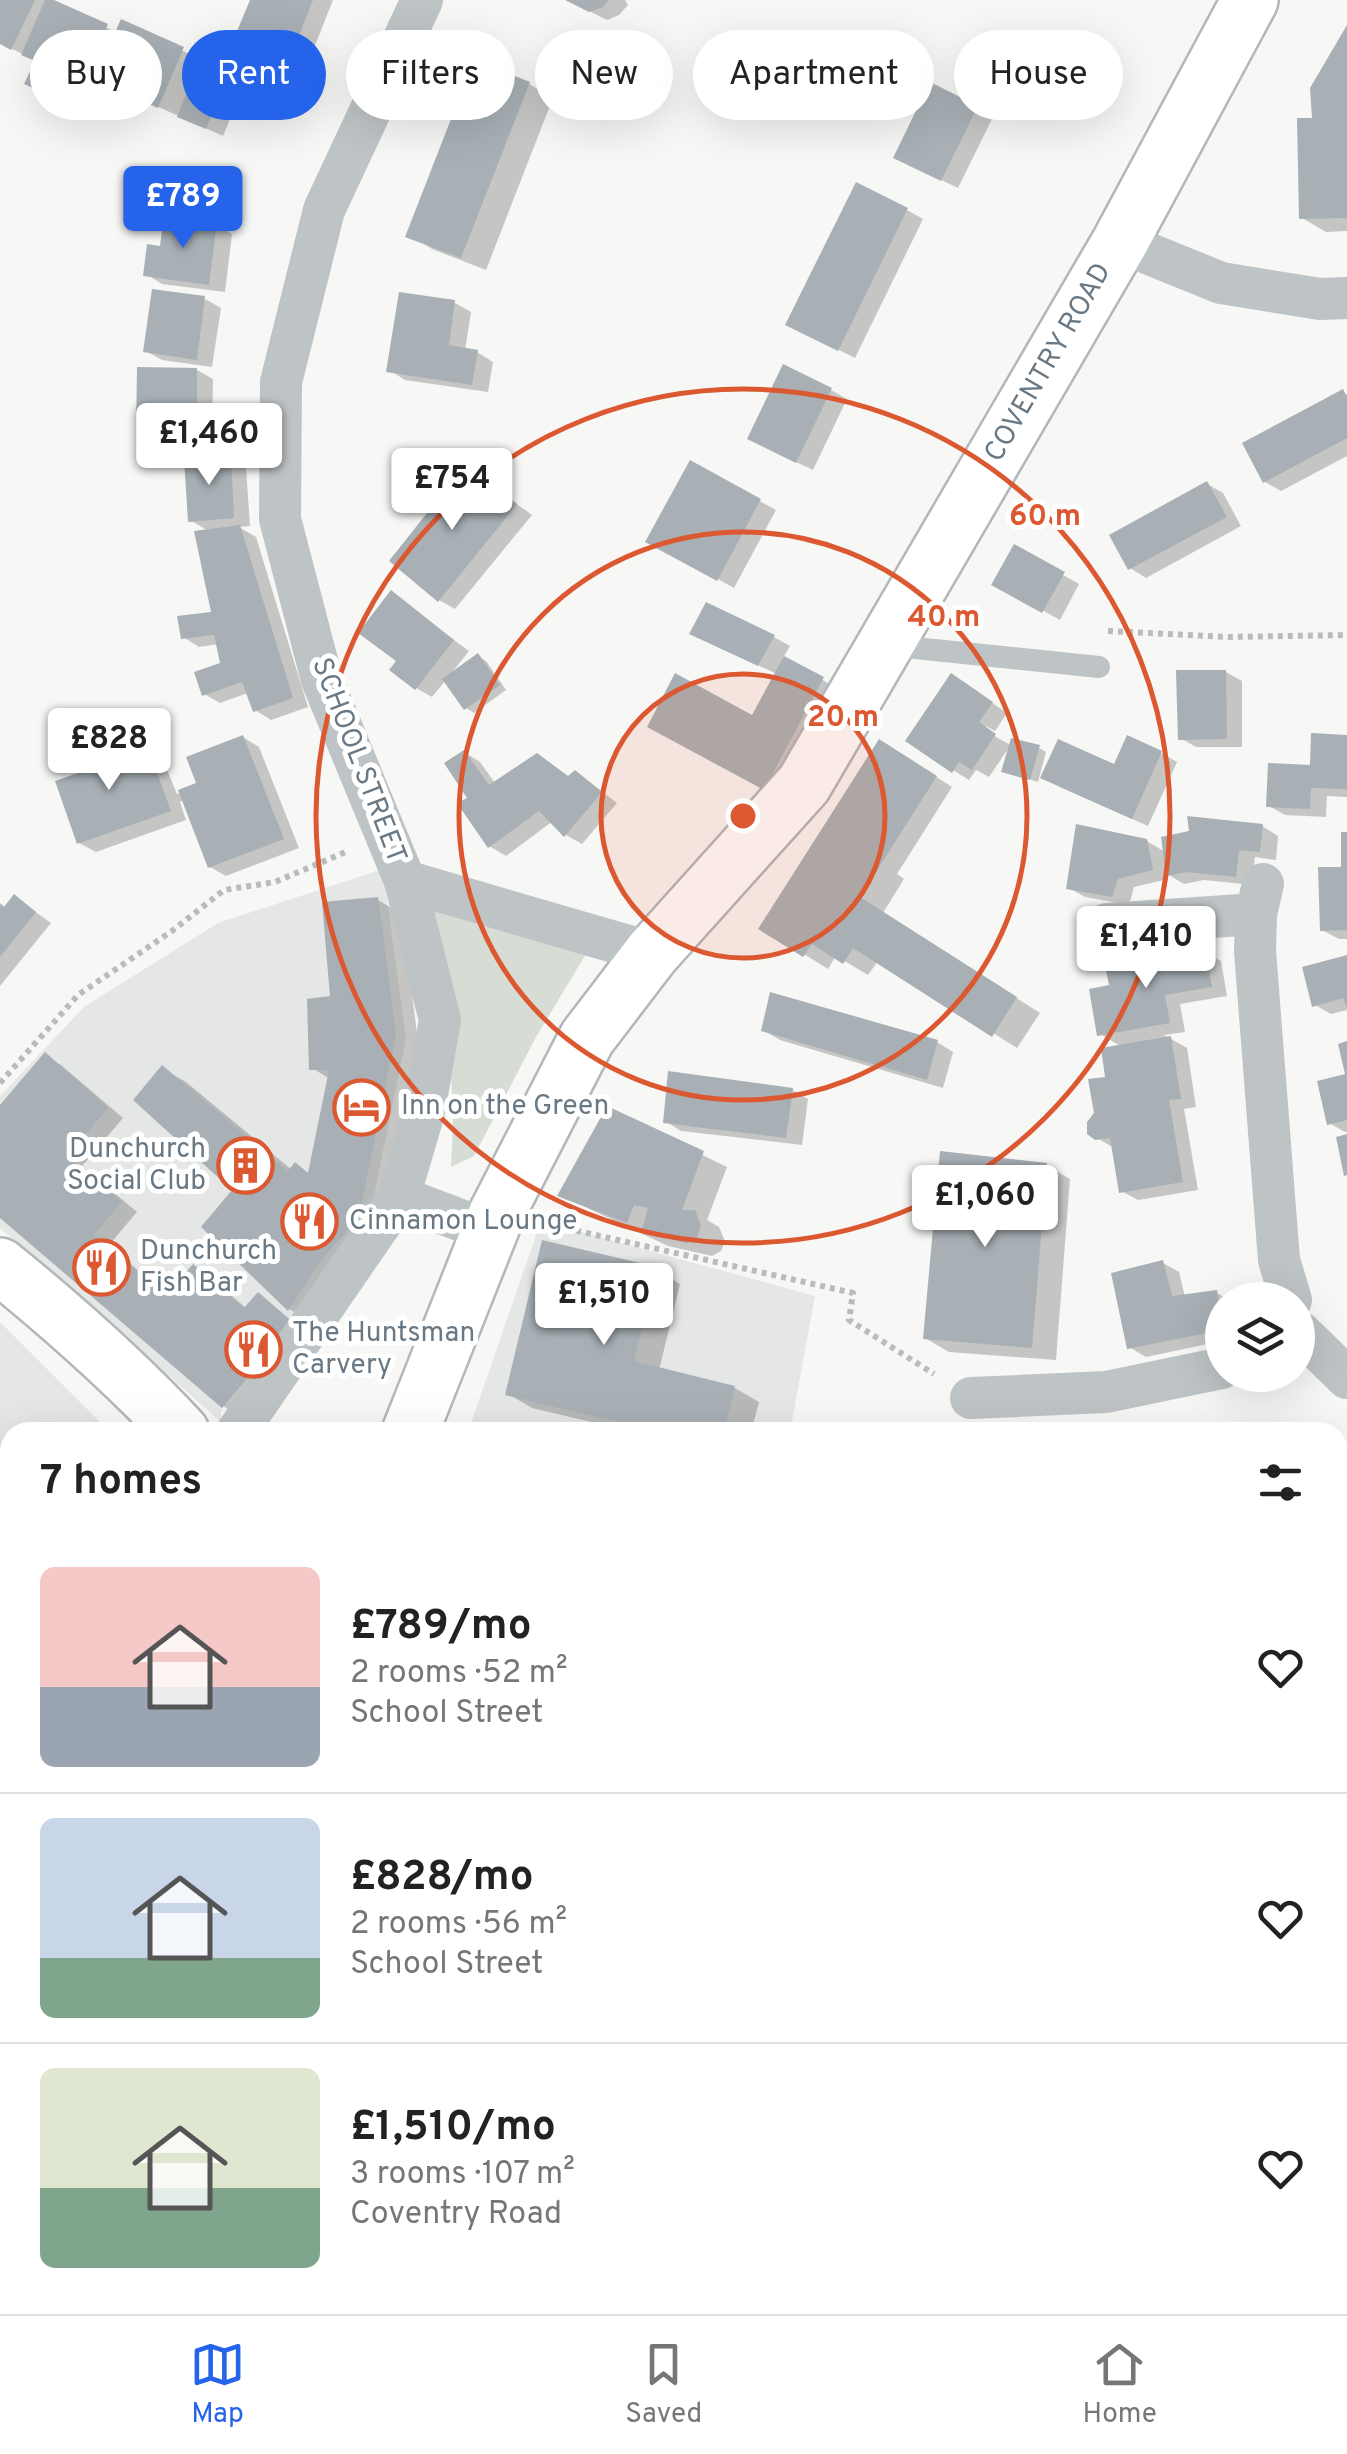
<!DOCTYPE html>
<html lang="en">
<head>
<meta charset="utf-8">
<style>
  body { margin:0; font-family:Overpass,sans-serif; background:#f2f2f2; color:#222; height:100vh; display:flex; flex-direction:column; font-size:38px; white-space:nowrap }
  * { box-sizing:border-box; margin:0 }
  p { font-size:32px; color:#767676 }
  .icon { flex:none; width:55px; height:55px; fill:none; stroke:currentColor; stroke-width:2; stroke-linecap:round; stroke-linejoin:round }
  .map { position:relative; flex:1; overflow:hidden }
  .drawer { position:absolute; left:0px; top:1422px; width:1348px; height:892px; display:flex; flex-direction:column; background:#fff; border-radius:30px 30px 0 0; box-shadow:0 10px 40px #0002 }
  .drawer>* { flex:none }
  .banner { position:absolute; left:30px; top:30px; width:1288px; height:90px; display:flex; gap:20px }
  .controls { position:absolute; left:1205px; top:1282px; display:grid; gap:20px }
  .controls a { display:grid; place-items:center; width:110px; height:110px; border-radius:50%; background:#fff; box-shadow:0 10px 40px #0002; font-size:50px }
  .price { position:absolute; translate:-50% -85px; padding:0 22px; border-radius:10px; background:#fff; color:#222; font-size:32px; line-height:65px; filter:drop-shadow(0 2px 5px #0008) }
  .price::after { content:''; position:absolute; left:50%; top:60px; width:30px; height:22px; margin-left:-15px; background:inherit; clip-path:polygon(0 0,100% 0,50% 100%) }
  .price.active { background:#2563eb; color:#fff }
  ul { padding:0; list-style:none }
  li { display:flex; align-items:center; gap:30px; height:250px; padding:0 40px }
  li+li { border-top:2px solid #e0e0e0 }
  li span { display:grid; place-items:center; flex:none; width:280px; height:200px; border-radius:15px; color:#555 }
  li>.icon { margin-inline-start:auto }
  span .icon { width:120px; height:120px; fill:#fffc; stroke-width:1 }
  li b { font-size:42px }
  h2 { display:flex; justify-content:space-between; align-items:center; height:120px; padding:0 40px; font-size:42px }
  .pill { padding:0 35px; border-radius:45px; background:#fff; box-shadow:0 10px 40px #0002; font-size:35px; line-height:90px }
  .pill.active { background:#2563eb; color:#fff }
  .menu { display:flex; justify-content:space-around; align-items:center; height:140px; border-top:2px solid #e0e0e0; background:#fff; font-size:28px; color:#767676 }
  .menu a { display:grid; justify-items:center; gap:5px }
  .menu .active { color:#2563eb }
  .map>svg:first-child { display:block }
  .built { fill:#e5e6e6 }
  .green { fill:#d7dcd4 }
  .shadow { fill:#0003 }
  .building { fill:#a8b0b5 }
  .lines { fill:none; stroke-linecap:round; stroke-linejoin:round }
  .secondary-casing { stroke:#b1b7bb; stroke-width:60 }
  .primary-casing { stroke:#b2b7bb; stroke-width:60 }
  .path { stroke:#b9bcbe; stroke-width:6; stroke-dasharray:5 5; stroke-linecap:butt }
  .lane { stroke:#bec3c6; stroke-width:22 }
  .street { stroke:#bec3c6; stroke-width:42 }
  .secondary { stroke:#fff; stroke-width:55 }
  .primary { stroke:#fff; stroke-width:55 }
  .ring { fill:none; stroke:#dc5830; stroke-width:5 }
  .labels { text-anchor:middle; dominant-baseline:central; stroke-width:10; stroke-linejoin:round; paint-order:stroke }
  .street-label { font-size:28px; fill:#687884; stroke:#fff }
  .poi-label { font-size:28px; fill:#687884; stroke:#fff; text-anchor:start }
  .centre { fill:#dc5830; stroke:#fff; stroke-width:5 }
  .ring-label { font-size:30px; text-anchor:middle; font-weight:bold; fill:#dc5830; stroke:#fff; stroke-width:10; stroke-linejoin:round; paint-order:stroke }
</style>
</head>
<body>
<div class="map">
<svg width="1347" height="2314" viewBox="0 0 1347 2314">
  <rect width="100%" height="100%" fill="#f7f7f5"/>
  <g class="built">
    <polygon points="383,869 406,1039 372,1205 294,1323 222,1408 220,1421 0,1228 0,1096 85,1006 218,923"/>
    <polygon points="541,1221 815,1296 790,1432 468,1432"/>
    <polygon points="0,1322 110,1432 10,1432 10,1674 0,1672"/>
  </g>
  <g class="green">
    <polygon points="418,895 589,949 536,1037 474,1156 451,1167 453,1125 449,1019"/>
    <polygon points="416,2305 704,2305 709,2314 414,2314"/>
  </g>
  <g class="shadow">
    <polygon points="0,0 55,0 54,3 118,33 122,22 202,60 227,64 252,0 333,0 289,111 241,92 223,136 103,82 89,113 43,92 37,61 0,43"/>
    <polygon points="567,0 625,0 628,5 619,15 607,20"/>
    <polygon points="1347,30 1347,231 1326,232 1302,218 1314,120"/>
    <polygon points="529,84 553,98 486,270 432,249 409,235"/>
    <polygon points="977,108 993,117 958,188 912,166"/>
    <polygon points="907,210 923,219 855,358 805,333"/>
    <polygon points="216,224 232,234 225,292 162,284 146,274 162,248"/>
    <polygon points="401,294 455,303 471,312 465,350 477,352 493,362 488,392 405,380 389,370"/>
    <polygon points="205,299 221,308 212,367 162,360 146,351"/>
    <polygon points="197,370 213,379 212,440 155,438 138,429"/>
    <polygon points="831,390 847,399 813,470 766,448"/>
    <polygon points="1343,392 1347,395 1347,456 1281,491 1265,482"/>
    <polygon points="230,458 246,467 250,526 239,527 256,537 308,707 271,720 255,710 248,693 220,703 204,694 223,665 219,644 199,647 183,637 214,614 210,532 190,520"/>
    <polygon points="691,463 776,510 734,588 649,541"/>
    <polygon points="481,478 532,515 455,609 439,600"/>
    <polygon points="1207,484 1223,493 1241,526 1146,578 1130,568"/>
    <polygon points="1015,548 1079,584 1060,620 995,584"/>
    <polygon points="391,594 469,651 450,675 478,656 486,661 506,690 474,713 466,708 446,680 432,697 416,688 400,661"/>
    <polygon points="774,637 790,646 783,658 846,693 789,801 650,726 753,718 777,674 708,642"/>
    <polygon points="1226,672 1242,681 1242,747 1196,747 1180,738"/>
    <polygon points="968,686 1007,713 995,731 986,726 984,730 1012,746 1039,748 1046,752 1038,782 1004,771 1010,746 989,777 976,770 969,780 953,770"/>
    <polygon points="243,737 259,747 299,848 226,876 210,867 184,800 180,802 186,820 96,852 79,843 84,774 105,745 123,755 128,771 152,762 168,772 177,794 199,785"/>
    <polygon points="1347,737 1347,797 1327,796 1326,817 1285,815 1269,806"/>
    <polygon points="896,751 952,787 897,874 904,879 883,913 1040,1013 1017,1048 878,961 868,975 836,956 828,969 762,928"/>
    <polygon points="464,752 480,762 495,783 537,756 570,778 575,773 591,783 617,803 582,844 566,835 553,821 506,856 489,846 471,799"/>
    <polygon points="1161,753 1177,762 1148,826 1060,787"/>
    <polygon points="1262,826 1278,836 1276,860 1255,857 1252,885 1204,880 1184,884 1167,874 1168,879 1134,887 1129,905 1085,897 1069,888 1147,841 1165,852"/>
    <polygon points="1347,835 1347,939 1339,939 1322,930 1344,869"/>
    <polygon points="15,897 51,923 0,986 0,903 6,908"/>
    <polygon points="378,900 402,914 419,1049 383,1230 305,1318 289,1309 251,1203 163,1069 186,1082 292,1170 296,1166 310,1174 330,1079 312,1068 333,999"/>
    <polygon points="1205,952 1221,961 1227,996 1180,1004 1185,1032 1164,1035 1187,1048 1196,1107 1184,1109 1198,1190 1138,1200 1121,1191 1114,1148 1097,1138 1097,1113 1122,1047 1100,1034 1112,987"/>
    <polygon points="1347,958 1347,1010 1331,1014 1315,1005"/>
    <polygon points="763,1030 937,1042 953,1052 943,1088 780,1040"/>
    <polygon points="45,1056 61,1065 123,1118 82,1166 137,1212 109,1245 153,1283 159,1275 177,1286 193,1267 209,1276 246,1308 258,1295 309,1334 239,1415 223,1406 0,1214 0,1109"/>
    <polygon points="1347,1076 1347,1132 1345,1132 1329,1123"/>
    <polygon points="792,1090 808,1099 802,1145 681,1131 665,1121"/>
    <polygon points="608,1109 727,1167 707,1220 719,1227 725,1241 721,1251 712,1256 668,1246 560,1195"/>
    <polygon points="1046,1165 1070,1179 1056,1360 949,1352 925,1338"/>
    <polygon points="1163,1263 1179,1272 1185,1297 1217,1293 1229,1300 1222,1300 1222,1341 1146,1357 1129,1347"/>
    <polygon points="656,1270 680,1284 659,1370 735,1388 759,1402 751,1432 634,1432 532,1408 508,1394"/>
    <polygon points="1338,1967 1347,1972 1347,2028 1338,2030"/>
    <polygon points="10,2022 10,2211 0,2230 0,2040"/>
    <polygon points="10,2296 10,2305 71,2305 65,2314 0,2314"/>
    <polygon points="257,2305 373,2305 368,2314 252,2314"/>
    <polygon points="1233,2305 1311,2305 1294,2314 1238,2314"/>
  </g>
  <g class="building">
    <polygon points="0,0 35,0 11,50 0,44"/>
    <polygon points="45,0 54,0 108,24 72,106 24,84 35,61 21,55"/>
    <polygon points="250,0 313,0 272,104 224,84 206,129 177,117 203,51 225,60"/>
    <polygon points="565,0 609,0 603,7 589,12"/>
    <polygon points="121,19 184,47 158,108 94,80"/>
    <polygon points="1347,25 1347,218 1299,219 1297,118 1312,118 1310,88"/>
    <polygon points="474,60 530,82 461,258 405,237"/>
    <polygon points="930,82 978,106 941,181 893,158"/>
    <polygon points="856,182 908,208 838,351 785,325"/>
    <polygon points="164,215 217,222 209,285 143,276 147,244 160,246"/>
    <polygon points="152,289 205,296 197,360 143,352"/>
    <polygon points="399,292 455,300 449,345 478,350 472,385 386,372"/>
    <polygon points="783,364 832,388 796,463 747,439"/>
    <polygon points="137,367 197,368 197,432 136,430"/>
    <polygon points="1343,389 1347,397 1347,438 1263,483 1242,443"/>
    <polygon points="231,455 234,518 188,522 184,459"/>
    <polygon points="690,460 761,499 717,581 645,542"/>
    <polygon points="465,465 517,504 438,602 389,561"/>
    <polygon points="1207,481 1227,517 1128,570 1109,535"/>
    <polygon points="240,525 293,698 253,712 242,682 202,696 194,672 220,663 214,635 181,639 177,616 211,612 194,531"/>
    <polygon points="1014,544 1065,572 1042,613 991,585"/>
    <polygon points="391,590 454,640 415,690 389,670 396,661 358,633"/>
    <polygon points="706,602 775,635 758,666 689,634"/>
    <polygon points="478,653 500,685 464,710 442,679"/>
    <polygon points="784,656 824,677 764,790 647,727 675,673 752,715"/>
    <polygon points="1176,670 1226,670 1227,739 1178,740"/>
    <polygon points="951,673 993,702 979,722 996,734 972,770 959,762 952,773 905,741"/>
    <polygon points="1311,733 1347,735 1347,789 1311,788 1310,809 1266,807 1268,763 1310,765"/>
    <polygon points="243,735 284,839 208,868 178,790 196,783 186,757"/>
    <polygon points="1127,735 1162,751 1132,819 1040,778 1058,739 1114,764"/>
    <polygon points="95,738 106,743 117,772 152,759 171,811 77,844 55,781 81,772 74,755 78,745"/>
    <polygon points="1011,738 1040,745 1030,780 1001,772"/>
    <polygon points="879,739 937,776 860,897 1017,997 992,1037 853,948 843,964 812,944 803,957 758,929"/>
    <polygon points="464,750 489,785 537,753 568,776 575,770 602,792 564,837 539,811 488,848 457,803 467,798 444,763"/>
    <polygon points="1187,816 1263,824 1260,852 1239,850 1236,877 1186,872 1166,876 1161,837 1189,831"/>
    <polygon points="1076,824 1147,839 1153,870 1118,879 1112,897 1066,889"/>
    <polygon points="1341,832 1347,832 1347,930 1320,931 1318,867 1341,867"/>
    <polygon points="14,894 36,912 0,957 0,904 4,907"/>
    <polygon points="378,897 396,1034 359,1217 319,1263 288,1311 201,1227 232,1190 133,1100 162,1065 288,1171 295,1162 308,1173 329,1070 309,1070 307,999 330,996 322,902"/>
    <polygon points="1206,949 1212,987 1165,995 1170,1023 1097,1036 1089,989 1109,985 1105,966"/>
    <polygon points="1347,955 1347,1008 1343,998 1312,1007 1302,967"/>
    <polygon points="770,992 938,1040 927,1080 761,1031"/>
    <polygon points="1171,1036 1181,1099 1169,1100 1183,1182 1119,1193 1110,1138 1095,1140 1087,1134 1087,1122 1094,1113 1088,1079 1105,1077 1101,1048"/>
    <polygon points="1347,1041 1347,1120 1327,1125 1317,1081 1345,1074 1338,1044"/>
    <polygon points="45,1052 108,1108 68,1155 122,1202 94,1234 150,1282 159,1272 175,1285 193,1264 244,1308 258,1292 294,1323 222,1408 0,1218 0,1105"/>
    <polygon points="668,1071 793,1088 786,1138 663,1123"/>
    <polygon points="607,1106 704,1151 682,1210 695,1210 701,1226 697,1238 687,1243 641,1233 648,1208 634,1205 627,1223 557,1196"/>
    <polygon points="1347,1134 1347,1175 1344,1176 1336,1137"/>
    <polygon points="940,1151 1047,1163 1032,1348 923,1339"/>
    <polygon points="542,1240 657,1267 634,1361 735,1386 724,1432 660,1432 505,1395"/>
    <polygon points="1163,1260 1172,1296 1217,1290 1222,1330 1127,1349 1111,1273"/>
    <polygon points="1347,1564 1347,1603 1346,1603 1338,1567"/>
    <polygon points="10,1714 10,1819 5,1826 0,1822 0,1730"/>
    <polygon points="0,1913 10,1917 10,1963 0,1960"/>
    <polygon points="10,1967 10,1996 0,1991"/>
    <polygon points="1338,1972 1347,2009 1347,2017 1338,2019"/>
    <polygon points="10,2013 10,2153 0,2172 0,2034"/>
    <polygon points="10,2291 10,2305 49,2305 43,2314 0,2314 0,2306"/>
    <polygon points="196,2305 209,2314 188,2314"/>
    <polygon points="255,2305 352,2305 347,2314 249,2314"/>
    <polygon points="1231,2305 1279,2305 1261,2314 1235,2314"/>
  </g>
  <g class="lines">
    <defs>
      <g id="secondary">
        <polyline points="410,1432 497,1213 587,1038 652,953 804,784 1120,242 1250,0"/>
        <polyline points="0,2265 10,2248"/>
      </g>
      <g id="primary">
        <path d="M0,1266C64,1318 125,1372 181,1432"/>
        <polyline points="1338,1730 1347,1726"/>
      </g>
    </defs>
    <use href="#secondary" class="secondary-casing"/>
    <use href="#primary" class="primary-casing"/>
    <g class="path">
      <polyline points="1108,631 1228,637 1347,635"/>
      <polyline points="0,1083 78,995 172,931 224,890 275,882 348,851"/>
      <polyline points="547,1224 853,1293 849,1320 934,1374"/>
      <polyline points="502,2305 505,2314"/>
      <polyline points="615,2305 631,2314"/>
      <polyline points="662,2314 675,2305"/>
    </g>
    <g class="lane">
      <polyline points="886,645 1099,667"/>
      <polyline points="0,2004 10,2009"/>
    </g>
    <g class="street">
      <polyline points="1120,242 1221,283 1320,299 1347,298"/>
      <polyline points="405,881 652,953"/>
      <polyline points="1263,884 1256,914 1255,951 1279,1260 1291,1300"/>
      <polyline points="1107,924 1256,914"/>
      <polyline points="399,1197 489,1231"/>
      <polyline points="1298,1335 1301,1333 1347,1378"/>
      <polyline points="971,1398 1106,1392 1222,1368"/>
      <polyline points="237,1432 399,1197 424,1112 440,1020 405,881 322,680 280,519 281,382 324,210 422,0"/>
      <polyline points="1047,2305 1051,2314"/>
    </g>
    <use href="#secondary" class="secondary"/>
    <use href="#primary" class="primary"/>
  </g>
  <circle cx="743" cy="816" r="142" fill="#dc5830" fill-opacity=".12"/>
  <g class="ring">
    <circle cx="743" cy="816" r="142"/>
    <circle cx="743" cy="816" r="284"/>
    <circle cx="743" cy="816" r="427"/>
  </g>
  <defs>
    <symbol id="hotel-ring" viewBox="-11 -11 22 22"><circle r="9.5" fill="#fff" stroke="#dc5830" stroke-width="1.5"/><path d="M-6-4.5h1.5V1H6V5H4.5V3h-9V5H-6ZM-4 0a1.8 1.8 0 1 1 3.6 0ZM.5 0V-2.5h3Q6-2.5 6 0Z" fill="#dc5830"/></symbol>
    <symbol id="building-ring" viewBox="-11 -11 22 22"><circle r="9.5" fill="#fff" stroke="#dc5830" stroke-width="1.5"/><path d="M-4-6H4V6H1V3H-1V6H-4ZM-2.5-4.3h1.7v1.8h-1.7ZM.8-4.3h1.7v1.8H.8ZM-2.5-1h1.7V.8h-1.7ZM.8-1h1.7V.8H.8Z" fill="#dc5830"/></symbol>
    <symbol id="restaurant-ring" viewBox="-11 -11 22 22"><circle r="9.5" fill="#fff" stroke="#dc5830" stroke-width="1.5"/><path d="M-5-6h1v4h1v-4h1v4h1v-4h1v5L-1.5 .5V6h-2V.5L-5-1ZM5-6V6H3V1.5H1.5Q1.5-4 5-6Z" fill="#dc5830"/></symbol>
  </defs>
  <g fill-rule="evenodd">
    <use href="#hotel-ring" x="330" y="1076" width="63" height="63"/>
    <use href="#building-ring" x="214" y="1134" width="63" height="63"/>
    <use href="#restaurant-ring" x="278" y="1190" width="63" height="63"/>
    <use href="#restaurant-ring" x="70" y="1236" width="63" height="63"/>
    <use href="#restaurant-ring" x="222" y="1318" width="63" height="63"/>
  </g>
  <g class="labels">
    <g class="street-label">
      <text transform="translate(1049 363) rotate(-60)">COVENTRY ROAD</text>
      <text transform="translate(358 761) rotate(69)">SCHOOL STREET</text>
    </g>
    <g class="poi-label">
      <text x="401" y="1107">Inn on the Green</text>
      <text x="206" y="1150" text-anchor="end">Dunchurch<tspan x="206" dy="32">Social Club</tspan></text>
      <text x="349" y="1222">Cinnamon Lounge</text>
      <text x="140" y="1252">Dunchurch<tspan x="140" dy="32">Fish Bar</tspan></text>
      <text x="292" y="1334">The Huntsman<tspan x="292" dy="32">Carvery</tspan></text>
    </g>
  </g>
  <circle cx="743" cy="816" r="15" class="centre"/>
  <g class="ring-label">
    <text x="1045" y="525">60 m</text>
    <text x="944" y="626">40 m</text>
    <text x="843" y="726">20 m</text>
  </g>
</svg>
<div class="controls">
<a><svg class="icon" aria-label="layers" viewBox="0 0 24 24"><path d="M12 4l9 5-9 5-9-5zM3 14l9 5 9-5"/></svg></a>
</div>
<b class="price active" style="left:183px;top:251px">£789</b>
<b class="price" style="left:209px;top:488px">£1,460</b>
<b class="price" style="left:452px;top:533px">£754</b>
<b class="price" style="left:109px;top:793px">£828</b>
<b class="price" style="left:1146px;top:991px">£1,410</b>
<b class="price" style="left:985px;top:1250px">£1,060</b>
<b class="price" style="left:604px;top:1348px">£1,510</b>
<div class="banner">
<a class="pill">Buy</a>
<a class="pill active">Rent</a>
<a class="pill">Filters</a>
<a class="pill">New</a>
<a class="pill">Apartment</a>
<a class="pill">House</a>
</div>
<section class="drawer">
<h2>7 homes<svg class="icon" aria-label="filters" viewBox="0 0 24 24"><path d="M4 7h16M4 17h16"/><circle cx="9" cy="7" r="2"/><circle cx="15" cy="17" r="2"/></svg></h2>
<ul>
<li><span style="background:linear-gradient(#f6c9c9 60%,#9aa5b1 0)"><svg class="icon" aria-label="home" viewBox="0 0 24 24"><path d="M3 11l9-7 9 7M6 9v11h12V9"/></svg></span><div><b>£789/mo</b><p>2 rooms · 52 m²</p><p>School Street</p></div><svg class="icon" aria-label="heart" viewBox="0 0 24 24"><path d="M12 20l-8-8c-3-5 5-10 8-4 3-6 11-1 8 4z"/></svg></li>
<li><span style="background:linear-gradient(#c9d6e8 70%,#7fa58c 0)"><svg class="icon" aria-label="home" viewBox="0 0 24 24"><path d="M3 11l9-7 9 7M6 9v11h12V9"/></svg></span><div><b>£828/mo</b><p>2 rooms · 56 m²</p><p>School Street</p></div><svg class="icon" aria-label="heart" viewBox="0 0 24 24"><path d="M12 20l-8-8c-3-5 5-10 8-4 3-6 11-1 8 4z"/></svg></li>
<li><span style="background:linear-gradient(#dfe7d0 60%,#7fa58c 0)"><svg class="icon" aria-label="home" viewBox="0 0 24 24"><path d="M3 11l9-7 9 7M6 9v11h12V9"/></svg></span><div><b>£1,510/mo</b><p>3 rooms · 107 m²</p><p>Coventry Road</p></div><svg class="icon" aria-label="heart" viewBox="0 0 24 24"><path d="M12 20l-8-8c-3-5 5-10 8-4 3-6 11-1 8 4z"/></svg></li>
</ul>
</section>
</div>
<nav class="menu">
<a class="active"><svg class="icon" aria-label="map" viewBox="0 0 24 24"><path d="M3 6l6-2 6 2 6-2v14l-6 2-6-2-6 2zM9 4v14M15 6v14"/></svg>Map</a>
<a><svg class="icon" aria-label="saved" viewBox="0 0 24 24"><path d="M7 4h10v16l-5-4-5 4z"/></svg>Saved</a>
<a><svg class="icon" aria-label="home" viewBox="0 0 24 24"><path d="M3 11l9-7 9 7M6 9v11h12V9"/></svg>Home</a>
</nav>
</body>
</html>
